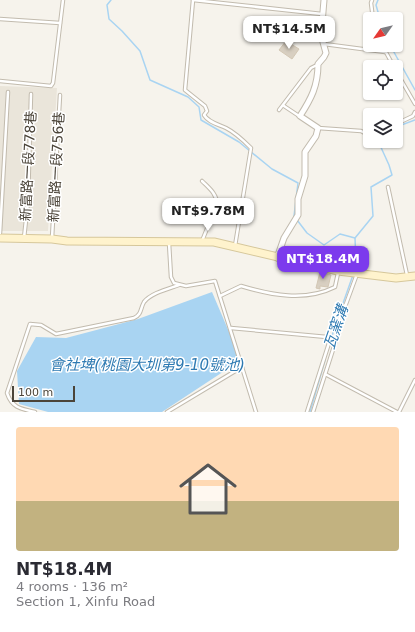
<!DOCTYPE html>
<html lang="en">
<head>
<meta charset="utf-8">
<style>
  body { margin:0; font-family:"DejaVu Sans","Noto Sans TC",sans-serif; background:#f2f2f3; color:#2b2b33; height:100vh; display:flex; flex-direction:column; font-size:15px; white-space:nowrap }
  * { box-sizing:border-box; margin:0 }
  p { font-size:13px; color:#7c7c81 }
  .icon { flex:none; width:22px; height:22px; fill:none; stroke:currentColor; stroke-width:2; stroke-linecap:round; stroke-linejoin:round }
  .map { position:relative; height:412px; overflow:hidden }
  .side { display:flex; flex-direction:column; background:#fff; flex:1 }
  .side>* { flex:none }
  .needle { width:26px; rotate:236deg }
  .buttons { position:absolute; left:363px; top:12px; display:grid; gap:8px }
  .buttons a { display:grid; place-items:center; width:40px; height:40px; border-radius:4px; background:#fff; box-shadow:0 1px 3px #0004; font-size:20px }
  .scale { position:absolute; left:12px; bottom:10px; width:63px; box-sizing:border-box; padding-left:4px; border:2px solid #4b4439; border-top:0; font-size:11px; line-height:14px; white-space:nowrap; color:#4b4439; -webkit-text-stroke:3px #fff; paint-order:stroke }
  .price { position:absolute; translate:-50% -34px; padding:0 9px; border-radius:8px; background:#fff; color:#222; font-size:13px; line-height:26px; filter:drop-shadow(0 1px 2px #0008) }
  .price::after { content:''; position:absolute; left:50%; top:24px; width:12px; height:9px; margin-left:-6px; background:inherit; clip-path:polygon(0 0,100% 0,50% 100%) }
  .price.selected { background:#7c3aed; color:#fff }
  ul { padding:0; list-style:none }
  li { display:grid; align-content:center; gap:8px; height:212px; padding:0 16px }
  li span { display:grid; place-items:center; height:124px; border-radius:4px; color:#555 }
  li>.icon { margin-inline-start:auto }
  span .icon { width:72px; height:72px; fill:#fffc; stroke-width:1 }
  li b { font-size:17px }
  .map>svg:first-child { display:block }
  .residential { fill:#eae5da }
  .water { fill:#a9d4f2 }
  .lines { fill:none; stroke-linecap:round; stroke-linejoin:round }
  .stream { stroke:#a9d4f2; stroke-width:1.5 }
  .building { fill:#d8cfc1; stroke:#d3c7b4 }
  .lane-casing { stroke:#c2bbae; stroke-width:4.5 }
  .street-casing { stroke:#c2bbae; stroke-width:7 }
  .secondary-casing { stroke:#d6c79b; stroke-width:9 }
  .lane { stroke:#fff; stroke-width:2.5 }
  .street { stroke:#fff; stroke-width:5 }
  .secondary { stroke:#fff3cd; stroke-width:7 }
  .labels { text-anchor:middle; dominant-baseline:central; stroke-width:3; stroke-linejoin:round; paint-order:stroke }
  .street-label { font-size:14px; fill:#4b4439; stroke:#fff }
  .water-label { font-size:15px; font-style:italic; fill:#2e7ab2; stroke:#fff }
</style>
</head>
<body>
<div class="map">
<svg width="415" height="412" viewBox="0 0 415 412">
  <rect width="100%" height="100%" fill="#f6f3ec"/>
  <polygon class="residential" points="0,86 57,88 48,231 0,231"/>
  <polygon class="water" points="212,292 241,360 162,412 48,412 19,404 17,371 36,337 66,338 138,319"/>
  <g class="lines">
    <g class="stream">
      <polyline points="111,0 107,5 109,19 122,31 140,51 150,80 188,97 199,107 201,120 239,142 272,169 298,183 294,216 307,233 324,245 340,234 355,238"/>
      <polyline points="378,0 376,5 380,19"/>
      <polyline points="390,45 415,90"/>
      <polyline points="396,127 415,120"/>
      <polyline points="354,271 356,263 355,238 373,216 371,187 392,175 389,165 379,143 380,141"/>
      <polyline points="341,309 353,275"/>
      <polyline points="330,343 339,312"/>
      <polyline points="310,412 325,360"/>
    </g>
  </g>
  <g class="building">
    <polygon points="286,41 299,49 292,59 279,50"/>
    <polygon points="320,272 331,275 328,287 320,286 320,289 316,288"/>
  </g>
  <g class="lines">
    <defs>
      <g id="lane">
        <path d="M193,0L185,90L205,106L207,111L204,115C209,123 218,124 226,128C236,133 244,141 251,148L235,246"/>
        <polyline points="193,0 322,14"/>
        <polyline points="372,0 371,3 373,19"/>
        <polyline points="0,19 60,23"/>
        <polyline points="324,44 385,52"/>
        <polyline points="382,45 394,67"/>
        <polyline points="396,71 415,104"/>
        <polyline points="0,81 51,86 53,83 63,0"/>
        <polyline points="284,106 299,116"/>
        <polyline points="279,110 311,68 317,65"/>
        <polyline points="396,124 413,116 415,112"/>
        <polyline points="318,128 361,131 370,136"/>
        <polyline points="388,187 407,275"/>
        <polyline points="0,233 8,92"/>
        <polyline points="24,238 28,202 31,94"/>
        <polyline points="52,238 60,95"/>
        <path d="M202,241L217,204C217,194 209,188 202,181"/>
        <polyline points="169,243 171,277 174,283 186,286 215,281 256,412"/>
        <path d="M220,296L241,286C271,295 305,302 335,287L338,273"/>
        <polyline points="231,328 327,337 329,343"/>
        <polyline points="325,374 397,412"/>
        <path d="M35,412C21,409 12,408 7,393L30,324L41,325L56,334L134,318C142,314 140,309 144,302C151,293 168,289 179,285"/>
        <polyline points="167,412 242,367"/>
        <polyline points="307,412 329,343"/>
        <polyline points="313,412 338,334 340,312 346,304 357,274"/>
        <polyline points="399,412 415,380"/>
      </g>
      <path id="street" d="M277,258L284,238L298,215V199L305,176V152L316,136L318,128L300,116C311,99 318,86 318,64L324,57L326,53L321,35L324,0"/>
      <polyline id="secondary" points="0,238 52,239 67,241 214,242 338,271 396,278 415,276"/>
    </defs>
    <use href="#lane" class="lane-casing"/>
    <use href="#street" class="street-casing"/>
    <use href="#secondary" class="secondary-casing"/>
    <use href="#lane" class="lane"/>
    <use href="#street" class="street"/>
    <use href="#secondary" class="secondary"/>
  </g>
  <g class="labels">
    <g class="street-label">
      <text transform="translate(28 166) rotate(-87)">新富路一段778巷</text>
      <text transform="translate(56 167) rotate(-87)">新富路一段756巷</text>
    </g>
    <g class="water-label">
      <text transform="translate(336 327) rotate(-71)">瓦窯溝</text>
      <text x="147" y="365">會社埤(桃園大圳第9-10號池)</text>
    </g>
  </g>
</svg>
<div class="buttons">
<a><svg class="needle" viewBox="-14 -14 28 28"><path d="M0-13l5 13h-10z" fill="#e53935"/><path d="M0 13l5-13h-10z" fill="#7c7c81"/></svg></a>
<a><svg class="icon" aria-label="locate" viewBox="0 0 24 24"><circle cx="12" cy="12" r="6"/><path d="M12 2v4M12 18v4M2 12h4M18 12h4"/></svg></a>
<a><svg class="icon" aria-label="layers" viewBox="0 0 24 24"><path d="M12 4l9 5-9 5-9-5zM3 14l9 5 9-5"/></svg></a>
</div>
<div class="scale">100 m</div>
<b class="price" style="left:289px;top:50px">NT$14.5M</b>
<b class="price" style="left:208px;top:232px">NT$9.78M</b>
<b class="price selected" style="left:323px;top:280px">NT$18.4M</b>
</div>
<section class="side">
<ul>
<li><span style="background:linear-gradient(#ffd9b3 60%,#c2b280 0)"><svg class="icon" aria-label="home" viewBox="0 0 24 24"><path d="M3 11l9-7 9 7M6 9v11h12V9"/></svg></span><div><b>NT$18.4M</b><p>4 rooms · 136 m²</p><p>Section 1, Xinfu Road</p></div></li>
</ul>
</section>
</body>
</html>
